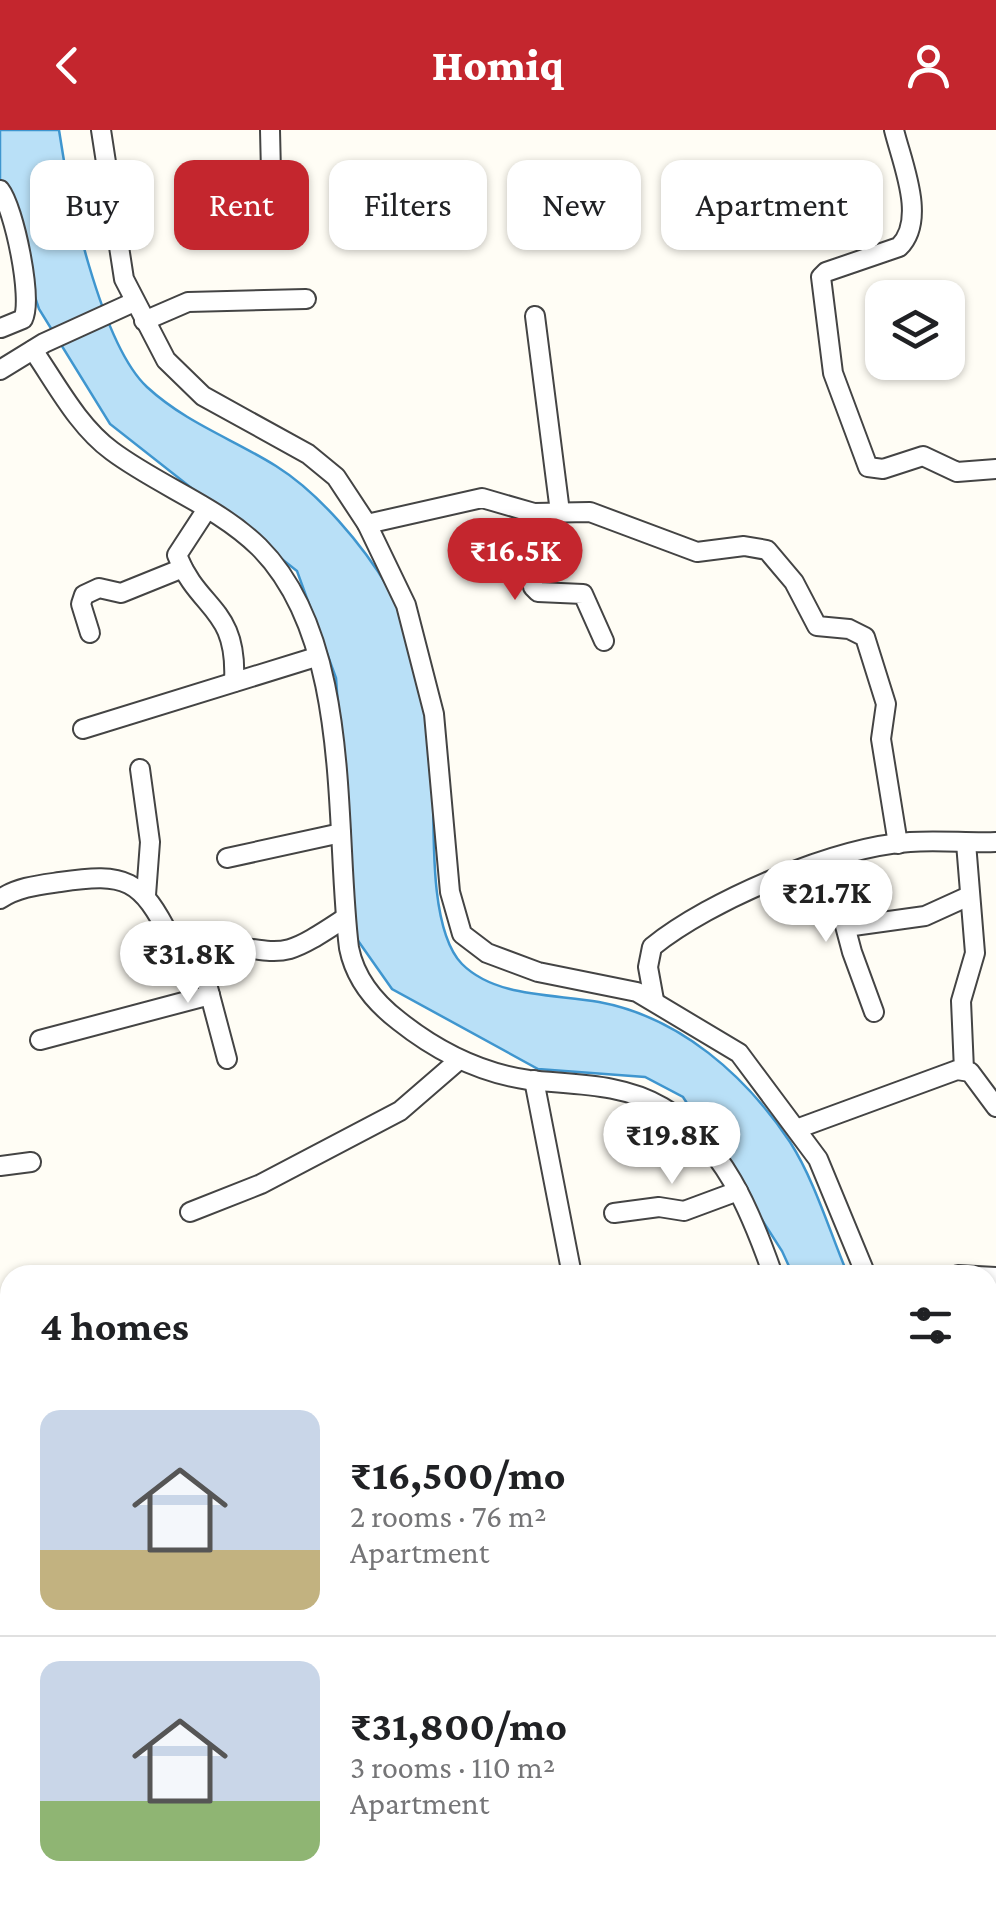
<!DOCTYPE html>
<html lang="en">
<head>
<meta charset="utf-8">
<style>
  body { margin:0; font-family:"Crimson Pro",serif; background:#f6f6f6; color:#202124; height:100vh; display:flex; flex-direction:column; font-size:38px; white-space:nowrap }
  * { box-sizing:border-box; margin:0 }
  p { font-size:32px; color:#757577 }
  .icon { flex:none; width:55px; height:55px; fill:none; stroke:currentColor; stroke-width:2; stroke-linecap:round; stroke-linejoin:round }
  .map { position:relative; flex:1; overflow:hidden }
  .panel { position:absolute; left:0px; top:1135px; width:998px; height:640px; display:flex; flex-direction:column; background:#fff; border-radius:30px 30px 0 0; box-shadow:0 2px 8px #0004 }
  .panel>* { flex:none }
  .banner { position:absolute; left:30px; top:30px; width:938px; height:90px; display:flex; gap:20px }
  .buttons { position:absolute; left:865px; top:150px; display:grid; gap:20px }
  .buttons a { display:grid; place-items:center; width:100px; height:100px; border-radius:20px; background:#fff; box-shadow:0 2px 8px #0004; font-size:50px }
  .price { position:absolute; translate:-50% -85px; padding:0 22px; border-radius:35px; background:#fff; color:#222; font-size:32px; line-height:65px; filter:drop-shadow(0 2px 5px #0008) }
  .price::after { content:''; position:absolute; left:50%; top:60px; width:30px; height:22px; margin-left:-15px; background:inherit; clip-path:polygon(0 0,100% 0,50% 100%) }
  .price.selected { background:#c4262e; color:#fff }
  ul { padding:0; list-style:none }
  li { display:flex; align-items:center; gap:30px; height:250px; padding:0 40px }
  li+li { border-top:2px solid #e0e0e0 }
  li span { display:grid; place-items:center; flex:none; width:280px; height:200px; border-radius:20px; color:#555 }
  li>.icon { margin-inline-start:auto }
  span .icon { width:120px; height:120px; fill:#fffc; stroke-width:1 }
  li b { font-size:42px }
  h2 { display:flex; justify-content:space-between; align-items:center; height:120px; padding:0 40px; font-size:42px }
  .tag { padding:0 35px; border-radius:20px; background:#fff; box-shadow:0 2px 8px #0004; font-size:35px; line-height:90px }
  .tag.selected { background:#c4262e; color:#fff }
  header { display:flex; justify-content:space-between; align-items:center; height:130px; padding:0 40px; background:#c4262e; color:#fff; font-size:45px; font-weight:800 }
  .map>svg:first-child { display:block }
  .water { fill:#b9e0f7; stroke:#3f96cf; stroke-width:2.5 }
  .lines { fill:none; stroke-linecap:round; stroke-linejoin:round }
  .minor-casing { stroke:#444; stroke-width:22 }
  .minor { stroke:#fff; stroke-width:18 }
</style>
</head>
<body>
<header><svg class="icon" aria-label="back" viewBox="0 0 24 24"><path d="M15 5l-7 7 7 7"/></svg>Homiq<svg class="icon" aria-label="person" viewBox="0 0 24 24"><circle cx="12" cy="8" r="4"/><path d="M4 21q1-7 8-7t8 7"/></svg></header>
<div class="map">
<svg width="996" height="1775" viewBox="0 0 996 1775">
  <rect width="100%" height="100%" fill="#fffdf5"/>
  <g class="water">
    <path d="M0,0H59C68,63 101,214 147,257C186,293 233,309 276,336C319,363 363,415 389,459C403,483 424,539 429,566C441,632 418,789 462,834C496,868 556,864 599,872C680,887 746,946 790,1012C815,1051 830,1103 848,1145H793L782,1121L683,967L645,947L538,939L392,859L354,805L336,548L297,441L110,294L39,179L0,63Z"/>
    <polygon points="988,1460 996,1478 996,1592 988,1578"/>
  </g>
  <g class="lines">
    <defs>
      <g id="minor">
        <polyline points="101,0 124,149 166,230 203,266 308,324 336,347 367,394 406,475 434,584 450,762 462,804 487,823 538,842 637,862 739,923 818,1029 866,1145"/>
        <polyline points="270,0 271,43"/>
        <path d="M894,0C902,33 927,90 899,117L826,142L821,147L833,243L868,337L883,339L923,326L957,342L996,339"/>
        <path d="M0,60C14,78 33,169 23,189L1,198"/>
        <polyline points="535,186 560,382"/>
        <polyline points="144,191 188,172 306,169"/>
        <path d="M33,220C57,255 78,296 112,321C159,356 217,376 259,417C353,511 334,697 349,818C355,848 374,872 399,891C438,922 480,943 529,950C574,955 622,953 662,977C723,1012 751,1082 773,1145"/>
        <polyline points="0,240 44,213 134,172"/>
        <path d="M207,379L177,425C199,481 238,477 234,552"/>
        <polyline points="534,383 533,457 538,462 583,464 604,511"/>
        <polyline points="367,394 482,368 534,383 590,382 697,422 744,416 767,420 794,452 817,496 849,499 865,507 886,574 881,609 898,714"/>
        <polyline points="90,503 81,474 84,465 99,458 121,463 183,438"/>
        <polyline points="83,599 316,527"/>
        <polyline points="140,639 150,712 146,765"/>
        <polyline points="227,728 341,703"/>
        <polyline points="828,732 852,822 874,882"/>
        <path d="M0,769C18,757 39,755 60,752C126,742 141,749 171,809C184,816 196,811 210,813C287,822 277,833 345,788"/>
        <polyline points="846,797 925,786 969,766"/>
        <polyline points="201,812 206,850 227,929"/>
        <path d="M654,870L648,837L652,817C710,770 835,717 910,712C938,710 968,713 996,712"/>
        <polyline points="40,910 210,865"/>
        <polyline points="964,940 961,871 975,823 966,713"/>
        <polyline points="534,950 572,1145"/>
        <polyline points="799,998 957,940 970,942 996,977"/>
        <polyline points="0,1036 31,1032"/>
        <polyline points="190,1082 261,1054 400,981 459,930"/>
        <polyline points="614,1083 659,1077 684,1081 738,1061"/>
        <polyline points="958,1145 996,1147"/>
        <polyline points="988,1399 996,1415"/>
        <polyline points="988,1596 996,1607"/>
        <polyline points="988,1687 996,1683"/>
      </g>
    </defs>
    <use href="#minor" class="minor-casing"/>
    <use href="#minor" class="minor"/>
  </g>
</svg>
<div class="buttons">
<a><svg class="icon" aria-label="layers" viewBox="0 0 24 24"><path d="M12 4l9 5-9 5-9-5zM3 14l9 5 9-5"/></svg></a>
</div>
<b class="price selected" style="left:515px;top:473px">₹16.5K</b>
<b class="price" style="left:826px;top:815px">₹21.7K</b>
<b class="price" style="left:188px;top:876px">₹31.8K</b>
<b class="price" style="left:672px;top:1057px">₹19.8K</b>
<div class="banner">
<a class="tag">Buy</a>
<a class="tag selected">Rent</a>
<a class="tag">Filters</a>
<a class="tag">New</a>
<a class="tag">Apartment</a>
</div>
<section class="panel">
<h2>4 homes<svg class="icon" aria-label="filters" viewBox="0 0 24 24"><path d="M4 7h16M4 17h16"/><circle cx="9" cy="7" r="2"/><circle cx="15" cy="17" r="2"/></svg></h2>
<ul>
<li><span style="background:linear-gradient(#c9d6e8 70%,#c2b280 0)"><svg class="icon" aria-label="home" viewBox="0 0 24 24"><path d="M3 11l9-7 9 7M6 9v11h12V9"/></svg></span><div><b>₹16,500/mo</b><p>2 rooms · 76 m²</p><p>Apartment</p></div></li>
<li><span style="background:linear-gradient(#c9d6e8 70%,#8fb573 0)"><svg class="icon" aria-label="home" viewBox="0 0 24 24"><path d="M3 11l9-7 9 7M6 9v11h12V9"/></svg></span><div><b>₹31,800/mo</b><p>3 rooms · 110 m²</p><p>Apartment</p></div></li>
</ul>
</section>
</div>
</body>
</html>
